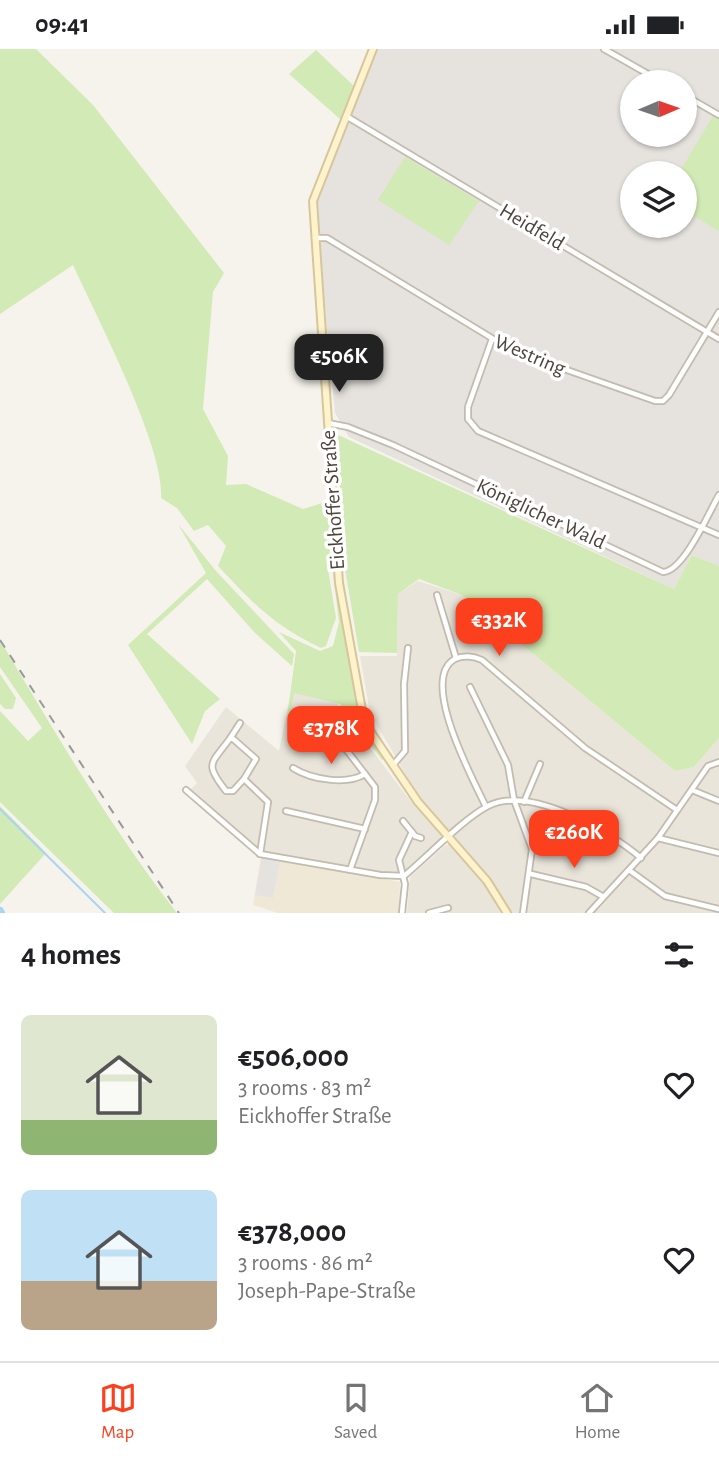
<!DOCTYPE html>
<html lang="en">
<head>
<meta charset="utf-8">
<style>
  body { margin:0; font-family:"Alegreya Sans",sans-serif; background:#f2f2f2; color:#202124; height:100vh; display:flex; flex-direction:column; font-size:26px; white-space:nowrap }
  * { box-sizing:border-box; margin:0 }
  p { font-size:23px; color:#757577 }
  .icon { flex:none; width:38px; height:38px; fill:none; stroke:currentColor; stroke-width:2; stroke-linecap:round; stroke-linejoin:round }
  .map { position:relative; height:864px; overflow:hidden }
  .side { display:flex; flex-direction:column; background:#fff; flex:1 }
  .side>* { flex:none }
  .needle { width:46px; rotate:88deg }
  .fabs { position:absolute; left:620px; top:21px; display:grid; gap:14px }
  .fabs a { display:grid; place-items:center; width:77px; height:77px; border-radius:50%; background:#fff; box-shadow:0 2px 5px #0004; font-size:35px }
  .price { position:absolute; translate:-50% -60px; padding:0 16px; border-radius:14px; background:#fc3f1d; color:#fff; font-size:23px; line-height:46px; filter:drop-shadow(0 2px 4px #0008) }
  .price::after { content:''; position:absolute; left:50%; top:42px; width:21px; height:16px; margin-left:-10px; background:inherit; clip-path:polygon(0 0,100% 0,50% 100%) }
  .price.active { background:#222; color:#fff }
  ul { padding:0; list-style:none }
  li { display:flex; align-items:center; gap:21px; height:175px; padding:0 21px }
  li span { display:grid; place-items:center; flex:none; width:196px; height:140px; border-radius:10px; color:#555 }
  li>.icon { margin-inline-start:auto }
  span .icon { width:84px; height:84px; fill:#fffc; stroke-width:1 }
  li b { font-size:30px }
  h2 { display:flex; justify-content:space-between; align-items:center; height:84px; padding:0 21px; font-size:30px }
  .status { display:flex; justify-content:space-between; align-items:center; height:49px; padding:0 35px; background:#fff; direction:ltr }
  .status svg { height:19px; fill:currentColor }
  .menu { display:flex; justify-content:space-around; align-items:center; height:98px; border-top:2px solid #e0e0e0; background:#fff; font-size:19px; color:#757577 }
  .menu a { display:grid; justify-items:center; gap:4px }
  .menu .active { color:#fc3f1d }
  .map>svg:first-child { display:block }
  .residential { fill:#eae5da }
  .industrial { fill:#e6e2dd; fill-rule:evenodd }
  .education { fill:#efe8d6 }
  .green { fill:#d2eab5 }
  .parking { fill:#e5e3e0 }
  .lines { fill:none; stroke-linecap:round; stroke-linejoin:round }
  .stream { stroke:#a9d4f2; stroke-width:2 }
  .river { stroke:#a9d4f2; stroke-width:8 }
  .street-casing { stroke:#c2bbae; stroke-width:8 }
  .secondary-casing { stroke:#d6c79b; stroke-width:10 }
  .street { stroke:#fff; stroke-width:4.5 }
  .secondary { stroke:#fff3cd; stroke-width:6 }
  .rail { stroke:#9a9a9a; stroke-width:2; stroke-dasharray:9 9; stroke-linecap:butt }
  .labels { text-anchor:middle; dominant-baseline:central; stroke-width:7; stroke-linejoin:round; paint-order:stroke }
  .street-label { font-size:21px; fill:#4b4439; stroke:#fff }
</style>
</head>
<body>
<div class="status"><b>09:41</b><svg viewBox="0 0 49 12"><path d="M0 12V9h3v3zM5 12V6h3v6zM10 12V3h3v9zM15 12V0h3v12zM26 1h20v11H26zM47 4h2v5h-2z"/></svg></div>
<div class="map">
<svg width="719" height="864" viewBox="0 0 719 864">
  <rect width="100%" height="100%" fill="#f6f3ec"/>
  <g class="residential">
    <polygon points="418,532 462,546 675,722 694,718 719,689 719,864 510,864 492,834 423,755 370,664 360,607 397,607 398,545"/>
    <polygon points="291,643 336,653 405,745 441,786 441,790 406,821 397,826 256,801 190,741 197,734 185,717 226,658 279,702"/>
    <polygon points="446,796 450,796 489,841 503,864 407,864 410,828"/>
  </g>
  <path class="industrial" d="M378,0H719V517L692,506L674,540L349,388L335,364L315,153ZM632,33H684V86H632ZM632,124H684V177H632Z"/>
  <polygon class="education" points="261,807 400,833 399,864 278,864 253,856"/>
  <g class="green">
    <path d="M0,0H36L93,56L224,224L213,243L203,360L228,407L226,436L246,435L303,460L329,452L334,506L326,508L336,569L326,597L321,599C274,577 253,554 218,517L226,497L208,476L194,482L177,459L161,449C165,398 96,267 73,216L0,265Z"/>
    <polygon points="316,1 354,37 340,70 289,25"/>
    <polygon points="714,65 719,68 719,182 684,161 684,124 679,124"/>
    <polygon points="405,108 479,152 449,196 378,151"/>
    <polygon points="336,385 674,540 692,506 719,517 719,689 694,718 675,722 462,546 419,530 398,545 397,604 359,603 345,520"/>
    <polygon points="178,475 216,522 294,605 292,617 255,584 207,530 147,585 220,650 205,662 192,695 128,596 206,524"/>
    <polygon points="333,524 337,529 368,683 384,709 382,711 340,655 294,644 290,668 287,668 296,602 279,583 320,602 333,597 339,573"/>
    <path d="M0,591C55,684 111,779 177,864H114L0,753V662L28,692L42,679L0,618Z"/>
    <polygon points="0,625 16,649 13,660 5,660 0,655"/>
    <polygon points="0,757 46,804 0,855"/>
  </g>
  <polygon class="parking" points="262,809 280,812 273,849 255,846"/>
  <g class="lines">
    <polyline class="stream" points="0,760 105,864"/>
    <polyline class="river" points="0,862 1,864"/>
    <defs>
      <g id="street">
        <polyline points="604,0 662,33"/>
        <polyline points="684,46 719,66"/>
        <polyline points="346,67 719,290"/>
        <polyline points="315,189 327,189 513,302 655,352 663,352 669,346 719,263"/>
        <polyline points="492,290 468,358 468,370 478,382 719,486"/>
        <path d="M328,374L348,378L393,396L663,523C684,522 709,463 719,446"/>
        <polyline points="437,546 456,609"/>
        <polyline points="470,638 508,716 514,751 532,800 523,864"/>
        <polyline points="302,671 335,686 375,738 375,751 350,821"/>
        <polyline points="231,688 240,674"/>
        <polyline points="393,716 405,702 404,635 408,599"/>
        <path d="M293,719C312,731 347,736 365,725"/>
        <path d="M244,730L233,742H226C203,713 212,715 231,688L256,710L244,730L268,753L260,805"/>
        <path d="M186,741L260,805L380,826L404,827C427,808 463,770 488,757C530,736 608,781 641,809"/>
        <polyline points="692,741 719,752"/>
        <polyline points="524,753 540,715"/>
        <path d="M486,758C474,732 418,630 455,610C463,606 474,607 482,611L585,699L677,761"/>
        <polyline points="286,762 365,780"/>
        <polyline points="403,772 415,787 421,789"/>
        <polyline points="658,789 719,804"/>
        <polyline points="629,821 665,847 719,860"/>
        <polyline points="531,825 586,838 602,847"/>
        <polyline points="402,864 405,835 399,811 412,783"/>
        <polyline points="429,864 448,859"/>
        <polyline points="589,864 658,789 708,717 719,713"/>
      </g>
      <polyline id="secondary" points="373,0 313,152 339,534 362,661 370,682 418,753 487,832 507,864"/>
    </defs>
    <use href="#street" class="street-casing"/>
    <use href="#secondary" class="secondary-casing"/>
    <use href="#street" class="street"/>
    <use href="#secondary" class="secondary"/>
    <polyline class="rail" points="0,591 179,864"/>
  </g>
  <g class="labels">
    <g class="street-label">
      <text transform="translate(532 178) rotate(31)">Heidfeld</text>
      <text transform="translate(530 306) rotate(23)">Westring</text>
      <text transform="translate(333 451) rotate(-94)">Eickhoffer Straße</text>
      <text transform="translate(541 465) rotate(25)">Königlicher Wald</text>
    </g>
  </g>
</svg>
<div class="fabs">
<a><svg class="needle" viewBox="-14 -14 28 28"><path d="M0-13l5 13h-10z" fill="#e53935"/><path d="M0 13l5-13h-10z" fill="#757577"/></svg></a>
<a><svg class="icon" aria-label="layers" viewBox="0 0 24 24"><path d="M12 4l9 5-9 5-9-5zM3 14l9 5 9-5"/></svg></a>
</div>
<b class="price active" style="left:339px;top:345px">€506K</b>
<b class="price" style="left:499px;top:609px">€332K</b>
<b class="price" style="left:331px;top:717px">€378K</b>
<b class="price" style="left:574px;top:821px">€260K</b>
</div>
<section class="side">
<h2>4 homes<svg class="icon" aria-label="filters" viewBox="0 0 24 24"><path d="M4 7h16M4 17h16"/><circle cx="9" cy="7" r="2"/><circle cx="15" cy="17" r="2"/></svg></h2>
<ul>
<li><span style="background:linear-gradient(#dfe7d0 75%,#8fb573 0)"><svg class="icon" aria-label="home" viewBox="0 0 24 24"><path d="M3 11l9-7 9 7M6 9v11h12V9"/></svg></span><div><b>€506,000</b><p>3 rooms · 83 m²</p><p>Eickhoffer Straße</p></div><svg class="icon" aria-label="heart" viewBox="0 0 24 24"><path d="M12 20l-8-8c-3-5 5-10 8-4 3-6 11-1 8 4z"/></svg></li>
<li><span style="background:linear-gradient(#bfe0f5 65%,#b9a48a 0)"><svg class="icon" aria-label="home" viewBox="0 0 24 24"><path d="M3 11l9-7 9 7M6 9v11h12V9"/></svg></span><div><b>€378,000</b><p>3 rooms · 86 m²</p><p>Joseph-Pape-Straße</p></div><svg class="icon" aria-label="heart" viewBox="0 0 24 24"><path d="M12 20l-8-8c-3-5 5-10 8-4 3-6 11-1 8 4z"/></svg></li>
</ul>
</section>
<nav class="menu">
<a class="active"><svg class="icon" aria-label="map" viewBox="0 0 24 24"><path d="M3 6l6-2 6 2 6-2v14l-6 2-6-2-6 2zM9 4v14M15 6v14"/></svg>Map</a>
<a><svg class="icon" aria-label="saved" viewBox="0 0 24 24"><path d="M7 4h10v16l-5-4-5 4z"/></svg>Saved</a>
<a><svg class="icon" aria-label="home" viewBox="0 0 24 24"><path d="M3 11l9-7 9 7M6 9v11h12V9"/></svg>Home</a>
</nav>
</body>
</html>
